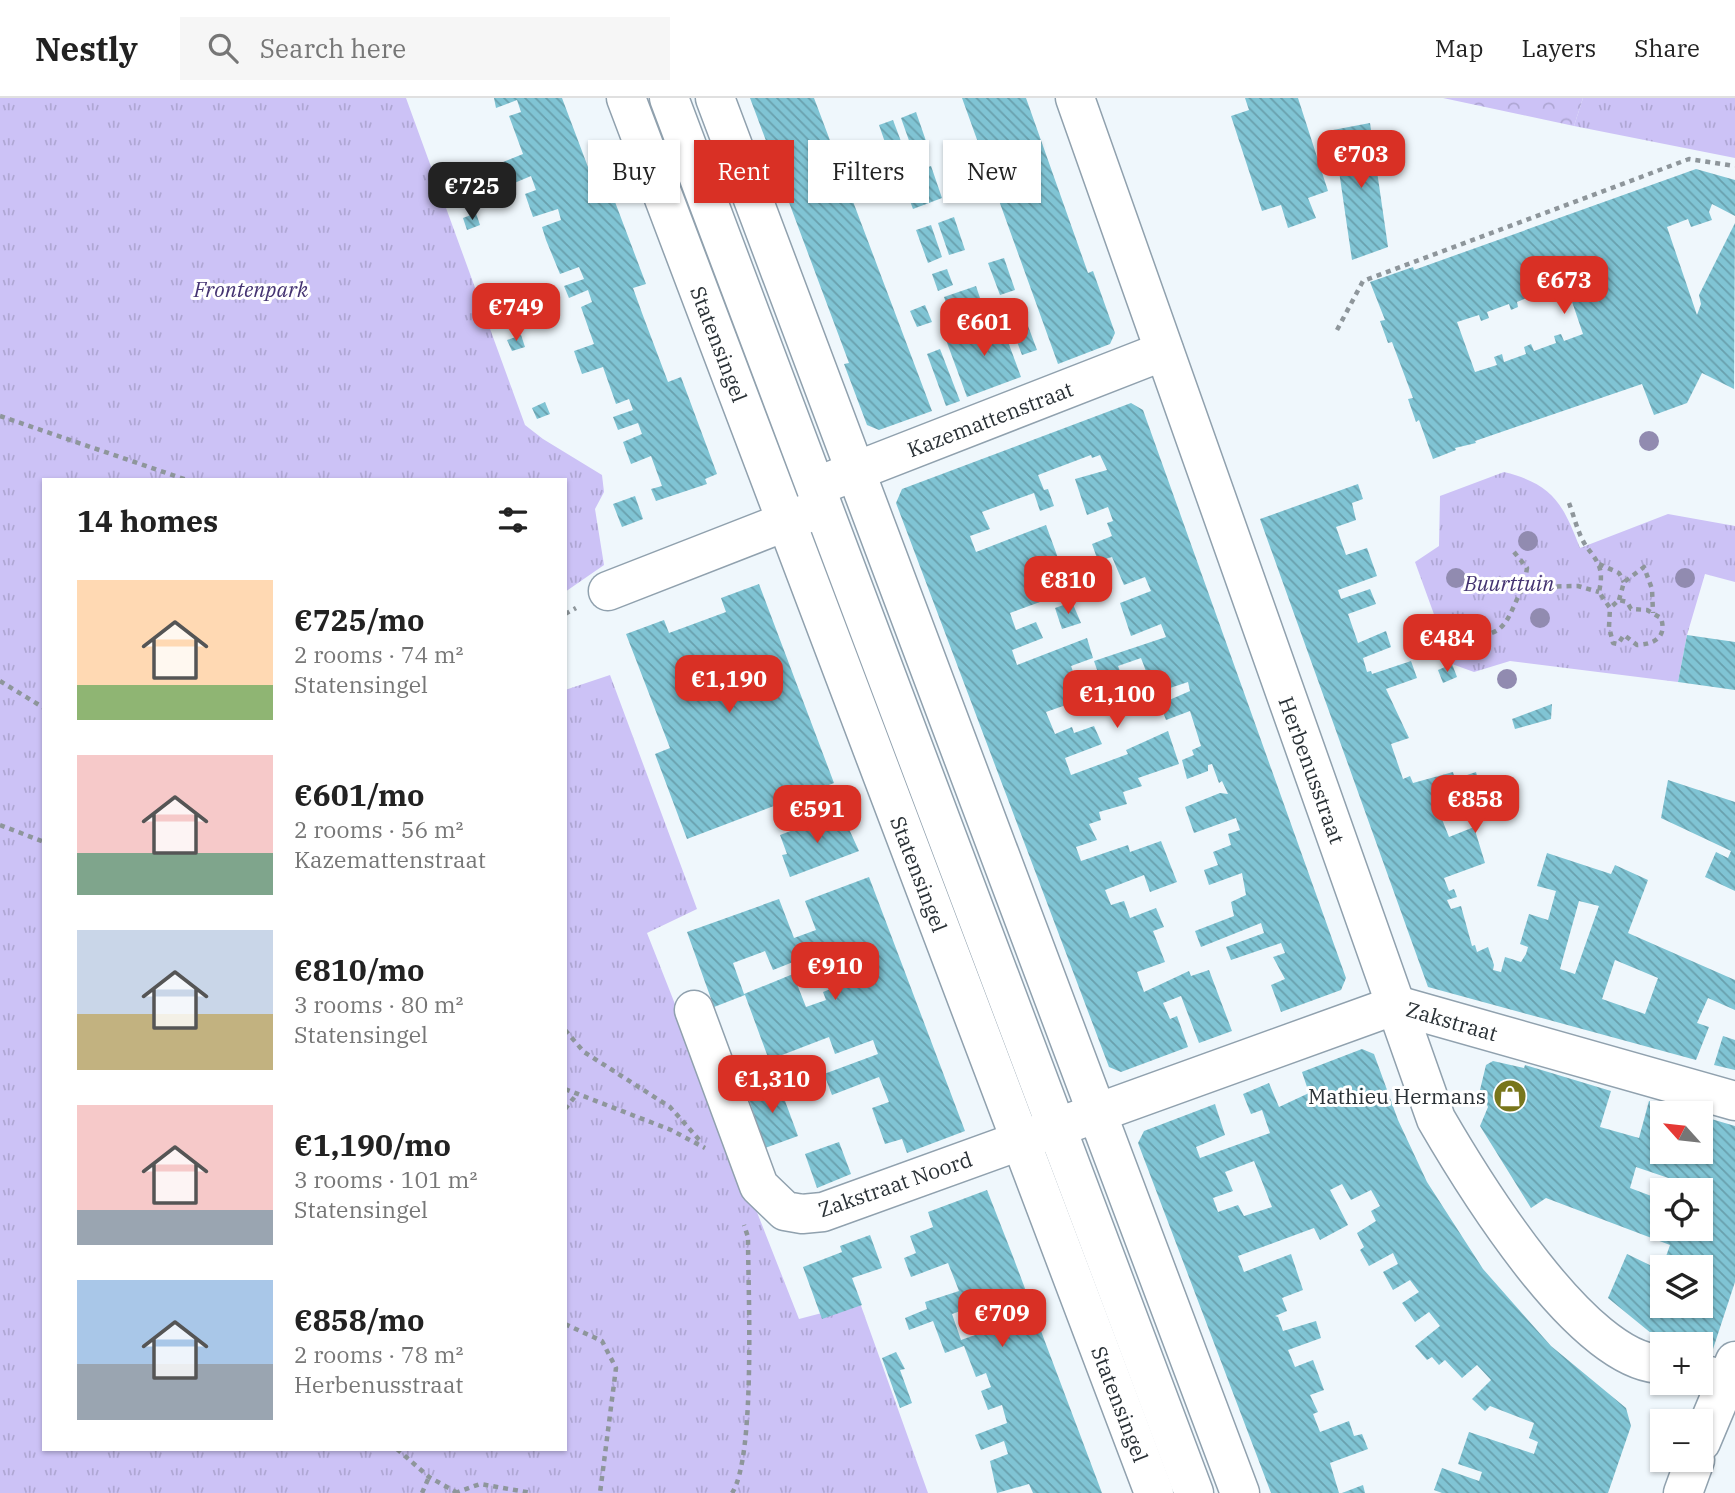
<!DOCTYPE html>
<html lang="en">
<head>
<meta charset="utf-8">
<style>
  body { margin:0; font-family:"IBM Plex Serif",serif; background:#f6f6f6; color:#222; height:100vh; display:flex; flex-direction:column; font-size:26px; white-space:nowrap }
  * { box-sizing:border-box; margin:0 }
  p { font-size:23px; color:#767676 }
  .icon { flex:none; width:38px; height:38px; fill:none; stroke:currentColor; stroke-width:2; stroke-linecap:round; stroke-linejoin:round }
  .map { position:relative; flex:1; overflow:hidden }
  .drawer { position:absolute; left:42px; top:380px; width:525px; height:973px; display:flex; flex-direction:column; background:#fff; border-radius:0px; box-shadow:0 2px 5px #0004 }
  .drawer>* { flex:none }
  .top-card { position:absolute; left:588px; top:42px; width:665px; height:63px; display:flex; gap:14px }
  .needle { width:46px; rotate:297deg }
  .fabs { position:absolute; left:1650px; top:1003px; display:grid; gap:14px }
  .fabs a { display:grid; place-items:center; width:63px; height:63px; border-radius:0px; background:#fff; box-shadow:0 2px 5px #0004; font-size:35px }
  .price { position:absolute; translate:-50% -60px; padding:0 16px; border-radius:14px; background:#d93025; color:#fff; font-size:23px; line-height:46px; filter:drop-shadow(0 2px 4px #0008) }
  .price::after { content:''; position:absolute; left:50%; top:42px; width:21px; height:16px; margin-left:-10px; background:inherit; clip-path:polygon(0 0,100% 0,50% 100%) }
  .price.current { background:#222; color:#fff }
  ul { padding:0; list-style:none }
  li { display:flex; align-items:center; gap:21px; height:175px; padding:0 35px }
  li span { display:grid; place-items:center; flex:none; width:196px; height:140px; border-radius:0px; color:#555 }
  li>.icon { margin-inline-start:auto }
  span .icon { width:84px; height:84px; fill:#fffc; stroke-width:1 }
  li b { font-size:30px }
  h2 { display:flex; justify-content:space-between; align-items:center; height:84px; padding:0 35px; font-size:30px }
  .pill { padding:0 24px; border-radius:0px; background:#fff; box-shadow:0 2px 5px #0004; font-size:24px; line-height:63px }
  .pill.current { background:#d93025; color:#fff }
  header { display:flex; align-items:center; gap:42px; box-sizing:border-box; height:98px; padding:0 35px; background:#fff; border-bottom:2px solid #e0e0e0 }
  header strong { font-size:33px }
  nav { display:flex; gap:38px; margin-inline-start:auto; font-size:24px }
  .search { width:490px; height:63px; background:#f6f6f6; display:flex; align-items:center; gap:18px; box-sizing:border-box; padding:0 24px; border-radius:0px; color:#767676; font-size:26px }
  .map>svg:first-child { display:block }
  .grass { fill:url(#grass-tufts) }
  .forest { fill:url(#forest-crowns) }
  .building { fill:url(#building-back-hatch); fill-rule:evenodd }
  .lines { fill:none; stroke-linecap:round; stroke-linejoin:round }
  .street-casing { stroke:#90a1ae; stroke-width:41 }
  .secondary-casing { stroke:#90a1ae; stroke-width:41 }
  .path { stroke:#8e969b; stroke-width:4.5; stroke-dasharray:5 5; stroke-linecap:butt }
  .street { stroke:#fff; stroke-width:38 }
  .secondary { stroke:#fff; stroke-width:38 }
  .tree { fill:#918bb0 }
  .labels { text-anchor:middle; dominant-baseline:central; stroke-width:6; stroke-linejoin:round; paint-order:stroke }
  .park-label { font-size:21px; font-style:italic; fill:#443371; stroke:#fff }
  .street-label { font-size:21px; fill:#2a3136; stroke:#fff }
  .poi-label { font-size:21px; fill:#2a3136; stroke:#fff; text-anchor:end }
</style>
</head>
<body>
<header>
<strong>Nestly</strong>
<div class="search"><svg class="icon" aria-label="search" viewBox="0 0 24 24"><circle cx="10" cy="10" r="6"/><path d="M15 15l6 6"/></svg>Search here</div>
<nav><a>Map</a><a>Layers</a><a>Share</a></nav>
</header>
<div class="map">
<svg width="1735" height="1395" viewBox="0 0 1735 1395">
  <defs>
    <pattern id="grass-tufts" width="24" height="20" patternUnits="userSpaceOnUse" patternTransform="scale(1.75)"><rect width="24" height="20" fill="#ccc2f6"/><path d="M3 7l-1-3M5 7V3M7 7l1-3M15 17l-1-3M17 17v-4M19 17l1-3" fill="none" stroke="#afa7d4"/></pattern>
    <pattern id="forest-crowns" width="20" height="18" patternUnits="userSpaceOnUse" patternTransform="scale(1.75)"><rect width="20" height="18" fill="#ccc2f6"/><path d="M2 6a3 3 0 1 1 6 0M12 15a3 3 0 1 1 6 0" fill="none" stroke="#afa7d4"/></pattern>
    <pattern id="building-back-hatch" width="6" height="6" patternUnits="userSpaceOnUse" patternTransform="scale(1.75)"><rect width="6" height="6" fill="#80c4d4"/><path d="M-1 5l2 2M0 0l6 6M5-1l2 2" fill="none" stroke="#69a0ad"/></pattern>
  </defs>
  <rect width="100%" height="100%" fill="#eff7fc"/>
  <g class="grass">
    <polygon points="0,0 406,0 525,327 543,341 602,377 604,394 595,411 604,467 565,494 565,382 44,382 44,1351 565,1351 565,592 610,577 697,811 647,835 799,1221 860,1205 928,1395 0,1395"/>
    <polygon points="1583,0 1735,0 1735,60 1574,28"/>
    <path d="M1504,374C1553,386 1563,406 1580,450L1668,416L1735,428V484L1705,476L1687,537L1678,584L1510,563L1474,574L1452,566L1415,464L1439,448L1440,398Z"/>
  </g>
  <polygon class="forest" points="1443,0 1583,0 1574,28"/>
  <g class="building">
    <polygon points="494,0 562,0 597,93 609,88 646,186 633,190 642,215 668,284 681,279 717,376 705,381 707,386 656,403 651,391 662,388 651,358 631,366 623,344 642,336 638,325 618,332 613,319 633,312 629,301 616,306 603,269 582,276 574,253 594,246 581,209 592,204 588,192 569,200 564,188 584,181 579,169 560,176 546,142 542,129 561,122 558,111 533,119 525,96 536,92 531,78 512,86 503,64 523,56 509,18 521,14 517,2 496,10"/>
    <polygon points="750,0 814,0 932,313 879,332 867,327 844,266 849,265"/>
    <polygon points="962,0 1026,0 1088,175 1093,173 1115,235 1110,246 1058,266"/>
    <polygon points="1245,0 1298,0 1328,93 1308,100 1316,120 1288,130 1281,107 1262,113 1231,18 1249,12"/>
    <polygon points="916,14 927,46 912,51 901,20"/>
    <polygon points="893,22 905,54 890,59 879,27"/>
    <polygon points="1370,25 1388,149 1352,162 1333,32"/>
    <polygon points="931,68 942,100 913,111 901,79"/>
    <path d="M1696,71L1735,82V118L1712,106L1709,114L1712,122L1691,129L1688,121L1667,129L1697,217L1701,206L1699,197L1735,125L1734,291L1702,275L1687,305L1654,317L1642,286L1475,343L1476,345L1455,350L1456,352L1433,361L1419,322L1416,324L1408,301L1413,300L1392,244L1388,245L1380,223L1385,222L1370,184L1413,169L1414,172ZM1566,186L1583,236L1564,243L1561,236L1554,238L1556,245L1534,253L1531,246L1524,249L1526,256L1504,264L1502,256L1494,259L1497,267L1475,274L1457,224L1479,217L1481,223L1489,220L1487,214L1509,206L1511,212L1518,209L1517,204L1539,195L1541,202L1549,199L1546,193Z"/>
    <polygon points="476,115 480,127 467,132 463,120"/>
    <polygon points="954,119 965,152 949,157 938,125"/>
    <polygon points="931,127 942,159 928,165 916,132"/>
    <polygon points="1004,160 1015,192 1000,197 988,165"/>
    <polygon points="947,171 953,187 938,193 932,176"/>
    <polygon points="976,188 981,203 949,214 944,199"/>
    <polygon points="925,207 932,224 917,229 910,213"/>
    <polygon points="1025,220 1037,252 1022,257 1010,225"/>
    <polygon points="1000,222 1021,279 967,299 946,242"/>
    <polygon points="521,237 525,249 512,253 507,242"/>
    <polygon points="940,251 960,303 946,308 927,256"/>
    <polygon points="545,304 550,316 537,321 532,310"/>
    <polygon points="1131,305 1143,312 1346,880 1341,892 1281,914 1271,887 1285,881 1273,859 1285,855 1281,845 1231,862 1226,849 1264,835 1261,825 1201,849 1195,833 1234,818 1231,804 1246,797 1242,775 1209,787 1204,772 1218,767 1213,754 1231,747 1228,736 1240,732 1236,720 1194,735 1185,709 1220,695 1228,696 1222,683 1219,685 1212,666 1208,667 1208,673 1187,681 1182,662 1194,657 1192,652 1201,648 1190,613 1166,622 1160,606 1190,593 1188,584 1164,592 1158,578 1149,581 1141,560 1118,568 1126,589 1105,595 1094,563 1166,539 1161,526 1131,538 1120,505 1151,493 1145,479 1124,487 1112,459 1098,463 1092,446 1112,438 1107,425 1113,423 1108,409 1087,417 1075,381 1107,372 1100,357 1092,360 1091,357 1038,377 1044,392 1048,391 1054,408 1040,413 1034,395 982,414 990,431 970,438 976,454 1046,427 1070,493 1010,515 1016,532 1036,524 1043,540 1012,552 1017,567 1087,540 1093,560 1071,568 1083,601 1046,614 1055,636 1072,629 1074,635 1094,628 1102,646 1065,660 1071,677 1128,656 1126,652 1168,633 1179,666 1138,680 1142,688 1123,694 1127,706 1099,714 1101,722 1089,726 1097,742 1076,749 1081,763 1128,747 1130,754 1161,743 1177,784 1150,794 1144,777 1105,792 1111,807 1124,803 1130,820 1156,810 1164,829 1153,833 1165,864 1137,874 1144,894 1189,873 1191,878 1209,872 1232,933 1199,945 1181,898 1163,905 1170,921 1177,918 1188,949 1121,974 1109,969 896,405 902,391"/>
    <path d="M1358,386L1363,401L1352,405L1356,422L1336,429L1346,457L1367,450L1377,478L1338,492L1341,501L1370,491L1376,506L1348,516L1358,545L1386,533L1391,549L1363,560L1367,574L1371,573L1372,576L1411,563L1417,580L1386,591L1409,640L1391,646L1403,681L1410,678L1413,685L1453,674L1455,681L1476,674L1482,694L1436,706L1449,739L1474,729L1485,765L1444,780L1449,793L1454,791L1457,799L1447,802L1451,811L1461,808L1472,848L1475,847L1477,854L1488,849L1494,867L1493,872L1501,874L1505,859L1521,864L1526,856L1528,849L1520,846L1529,816L1548,822L1556,793L1537,788L1547,755L1611,776L1615,767L1648,782L1628,835L1735,882V912L1708,900L1697,925L1709,929L1696,962L1428,889L1260,421ZM1579,803L1599,808L1575,876L1560,871ZM1615,862L1658,880L1645,916L1602,901Z"/>
    <polygon points="635,398 643,421 622,429 613,406"/>
    <polygon points="759,486 834,685 687,741 655,656 670,650 626,536 664,522 669,535 726,514 721,500"/>
    <polygon points="1072,504 1081,525 1062,531 1055,510"/>
    <polygon points="1687,537 1735,544 1735,592 1678,584"/>
    <polygon points="1452,566 1457,579 1443,585 1438,572"/>
    <polygon points="1552,606 1551,621 1515,631 1512,621"/>
    <polygon points="1668,682 1735,704 1735,793 1705,779 1716,754 1728,760 1731,753 1661,720"/>
    <polygon points="843,718 859,753 790,779 782,757 787,756 780,737 828,719 830,723"/>
    <path d="M869,779L965,1033L907,1055L902,1041L885,1046L872,1010L889,1004L879,979L832,997L824,976L878,956L873,942L835,956L829,939L769,962L745,897L714,909L687,834L779,801L794,840L816,832L805,803ZM831,849L836,862L830,864L835,879L829,881L833,890L823,894L826,902L806,909L793,876L744,896L733,865L765,853L773,872Z"/>
    <polygon points="1723,938 1735,942 1735,972 1714,967"/>
    <path d="M1362,951L1374,956L1398,1022L1427,1084L1483,1171L1551,1248L1626,1310L1631,1328L1608,1395H1442L1434,1392L1442,1370L1479,1383L1482,1374L1458,1366L1469,1334L1534,1356L1538,1344L1529,1340L1534,1325L1490,1308L1485,1313L1472,1301L1491,1282L1477,1267L1462,1280L1445,1262L1439,1267L1432,1259L1427,1262L1415,1248L1440,1228L1429,1214L1415,1224L1402,1205L1419,1194L1410,1182L1393,1192L1383,1174L1398,1166L1393,1155L1369,1168L1360,1152L1364,1149L1357,1135L1376,1123L1371,1113L1380,1108L1371,1092L1351,1102L1342,1086L1330,1092L1348,1127L1320,1142L1314,1130L1238,1158L1244,1174L1291,1156L1303,1192L1282,1200L1287,1213L1275,1218L1278,1219L1283,1233L1316,1223L1321,1240L1288,1252L1295,1269L1313,1262L1324,1292L1310,1297L1318,1314L1313,1316L1320,1334L1349,1323L1354,1338L1362,1336L1368,1351L1330,1365L1339,1395H1271L1138,1045L1144,1033L1215,1006L1225,1037L1196,1049L1200,1060L1270,1035L1262,1012L1251,1016L1243,996L1269,985L1279,1009L1309,995L1302,974ZM1254,1063L1272,1109L1244,1118L1238,1107L1218,1114L1213,1100L1233,1093L1225,1074Z"/>
    <path d="M1493,963L1524,970L1525,967L1611,993L1600,1029L1639,1040L1649,1003L1688,1014L1662,1015V1054H1701V1018L1735,1028V1184L1713,1251L1701,1249V1246L1657,1240L1608,1200L1627,1156L1656,1170L1653,1176L1662,1180V1208H1701V1169H1678L1664,1164L1670,1147L1546,1100L1531,1110L1480,1028L1488,1009L1480,992L1486,967ZM1636,1069L1686,1086L1683,1092H1701V1130H1662V1102L1630,1090Z"/>
    <polygon points="778,984 798,1038 765,1050 747,995"/>
    <polygon points="839,1044 851,1076 817,1090 805,1056"/>
    <path d="M987,1092L1012,1156L1102,1395H1033L1029,1386L997,1395L990,1363L1008,1356L1004,1343L981,1352L975,1337L1007,1325L1002,1307L988,1312L981,1293L991,1289L986,1275L976,1279L964,1248L945,1255L933,1223L909,1232L905,1220L927,1211L925,1204L959,1193L948,1165L911,1179L904,1160L916,1155L910,1138L933,1129L928,1114ZM980,1206L989,1232L961,1242L952,1216Z"/>
    <polygon points="870,1137 882,1170 852,1180 862,1207 822,1221 803,1169 842,1154 840,1148"/>
    <polygon points="896,1254 905,1271 900,1272 912,1305 900,1310 882,1260"/>
    <polygon points="1363,1387 1365,1395 1342,1395"/>
  </g>
  <g class="lines">
    <defs>
      <g id="street">
        <polyline points="626,0 1154,1395"/>
        <polyline points="715,0 1240,1395"/>
        <path d="M1075,0L1436,1021C1472,1083 1583,1266 1662,1266"/>
        <polyline points="833,382 1164,253"/>
        <polyline points="608,493 808,415"/>
        <polyline points="694,912 759,1088 785,1113 802,1116 823,1114 1396,907 1735,1003"/>
        <polyline points="1701,1276 1735,1284"/>
      </g>
      <g id="secondary">
        <polyline points="669,0 1194,1395"/>
        <polyline points="1701,1344 1735,1263"/>
        <polyline points="1683,1395 1695,1362"/>
      </g>
    </defs>
    <use href="#street" class="street-casing"/>
    <use href="#secondary" class="secondary-casing"/>
    <g class="path">
      <polyline points="1337,232 1363,183 1689,61 1735,68"/>
      <polyline points="0,318 187,382"/>
      <path d="M1569,405C1574,418 1578,436 1586,448C1599,465 1604,471 1599,494L1610,510L1609,529L1613,545L1618,546L1624,537L1637,547C1655,546 1667,539 1661,520L1647,512L1631,511L1627,504L1619,502L1610,510"/>
      <polyline points="1514,454 1527,470 1524,489"/>
      <polyline points="1599,466 1619,475 1624,484"/>
      <polyline points="1619,502 1624,484 1644,469 1652,491 1653,515"/>
      <polyline points="565,516 576,510"/>
      <path d="M1482,537C1510,535 1510,509 1524,489L1578,488L1599,494"/>
      <polyline points="0,583 44,610"/>
      <polyline points="0,727 44,744"/>
      <polyline points="565,932 584,954 670,1009 702,1045"/>
      <polyline points="565,991 671,1032 705,1050"/>
      <polyline points="565,1011 577,996"/>
      <polyline points="565,1226 602,1243 616,1270 600,1395"/>
      <polyline points="397,1351 429,1379 456,1394"/>
      <polyline points="422,1395 429,1379"/>
      <polyline points="455,1395 480,1386 532,1395"/>
      <path d="M732,1395C756,1359 748,1190 748,1139L744,1127"/>
    </g>
    <use href="#street" class="street"/>
    <use href="#secondary" class="secondary"/>
  </g>
  <g class="tree">
    <circle cx="1649" cy="343" r="10"/>
    <circle cx="1528" cy="443" r="10"/>
    <circle cx="1456" cy="480" r="10"/>
    <circle cx="1685" cy="480" r="10"/>
    <circle cx="1540" cy="520" r="10"/>
    <circle cx="1507" cy="581" r="10"/>
  </g>
  <defs>
    <symbol id="shop-disc" viewBox="-11 -11 22 22"><circle r="9.5" fill="#78761b" stroke="#fff"/><path d="M-5-2.5h2.3a2.7 3.5 0 0 1 5.4 0H5L5.5 6h-11ZM-1.5-2.5h3a1.5 2.3 0 0 0-3 0Z" fill="#fff"/></symbol>
  </defs>
  <g fill-rule="evenodd">
    <use href="#shop-disc" x="1491" y="979" width="38" height="38"/>
  </g>
  <g class="labels">
    <g class="park-label">
      <text x="251" y="191">Frontenpark</text>
      <text x="1509" y="485">Buurttuin</text>
    </g>
    <g class="street-label">
      <text transform="translate(719 246) rotate(69)">Statensingel</text>
      <text transform="translate(990 321) rotate(-21)">Kazemattenstraat</text>
      <text transform="translate(1312 672) rotate(70)">Herbenusstraat</text>
      <text transform="translate(919 776) rotate(69)">Statensingel</text>
      <text transform="translate(1452 923) rotate(16)">Zakstraat</text>
      <text transform="translate(895 1086) rotate(-19)">Zakstraat Noord</text>
      <text transform="translate(1120 1306) rotate(69)">Statensingel</text>
    </g>
    <g class="poi-label">
      <text x="1486" y="998">Mathieu Hermans</text>
    </g>
  </g>
</svg>
<div class="fabs">
<a><svg class="needle" viewBox="-14 -14 28 28"><path d="M0-13l5 13h-10z" fill="#e53935"/><path d="M0 13l5-13h-10z" fill="#767676"/></svg></a>
<a><svg class="icon" aria-label="locate" viewBox="0 0 24 24"><circle cx="12" cy="12" r="6"/><path d="M12 2v4M12 18v4M2 12h4M18 12h4"/></svg></a>
<a><svg class="icon" aria-label="layers" viewBox="0 0 24 24"><path d="M12 4l9 5-9 5-9-5zM3 14l9 5 9-5"/></svg></a>
<a>+</a>
<a>−</a>
</div>
<b class="price" style="left:1361px;top:92px">€703</b>
<b class="price current" style="left:472px;top:124px">€725</b>
<b class="price" style="left:1564px;top:218px">€673</b>
<b class="price" style="left:516px;top:245px">€749</b>
<b class="price" style="left:984px;top:260px">€601</b>
<b class="price" style="left:1068px;top:518px">€810</b>
<b class="price" style="left:1447px;top:576px">€484</b>
<b class="price" style="left:729px;top:617px">€1,190</b>
<b class="price" style="left:1117px;top:632px">€1,100</b>
<b class="price" style="left:1475px;top:737px">€858</b>
<b class="price" style="left:817px;top:747px">€591</b>
<b class="price" style="left:835px;top:904px">€910</b>
<b class="price" style="left:772px;top:1017px">€1,310</b>
<b class="price" style="left:1002px;top:1251px">€709</b>
<div class="top-card">
<a class="pill">Buy</a>
<a class="pill current">Rent</a>
<a class="pill">Filters</a>
<a class="pill">New</a>
</div>
<section class="drawer">
<h2>14 homes<svg class="icon" aria-label="filters" viewBox="0 0 24 24"><path d="M4 7h16M4 17h16"/><circle cx="9" cy="7" r="2"/><circle cx="15" cy="17" r="2"/></svg></h2>
<ul>
<li><span style="background:linear-gradient(#ffd9b3 75%,#8fb573 0)"><svg class="icon" aria-label="home" viewBox="0 0 24 24"><path d="M3 11l9-7 9 7M6 9v11h12V9"/></svg></span><div><b>€725/mo</b><p>2 rooms · 74 m²</p><p>Statensingel</p></div></li>
<li><span style="background:linear-gradient(#f6c9c9 70%,#7fa58c 0)"><svg class="icon" aria-label="home" viewBox="0 0 24 24"><path d="M3 11l9-7 9 7M6 9v11h12V9"/></svg></span><div><b>€601/mo</b><p>2 rooms · 56 m²</p><p>Kazemattenstraat</p></div></li>
<li><span style="background:linear-gradient(#c9d6e8 60%,#c2b280 0)"><svg class="icon" aria-label="home" viewBox="0 0 24 24"><path d="M3 11l9-7 9 7M6 9v11h12V9"/></svg></span><div><b>€810/mo</b><p>3 rooms · 80 m²</p><p>Statensingel</p></div></li>
<li><span style="background:linear-gradient(#f6c9c9 75%,#9aa5b1 0)"><svg class="icon" aria-label="home" viewBox="0 0 24 24"><path d="M3 11l9-7 9 7M6 9v11h12V9"/></svg></span><div><b>€1,190/mo</b><p>3 rooms · 101 m²</p><p>Statensingel</p></div></li>
<li><span style="background:linear-gradient(#a9c7e8 60%,#9aa5b1 0)"><svg class="icon" aria-label="home" viewBox="0 0 24 24"><path d="M3 11l9-7 9 7M6 9v11h12V9"/></svg></span><div><b>€858/mo</b><p>2 rooms · 78 m²</p><p>Herbenusstraat</p></div></li>
</ul>
</section>
</div>
</body>
</html>
